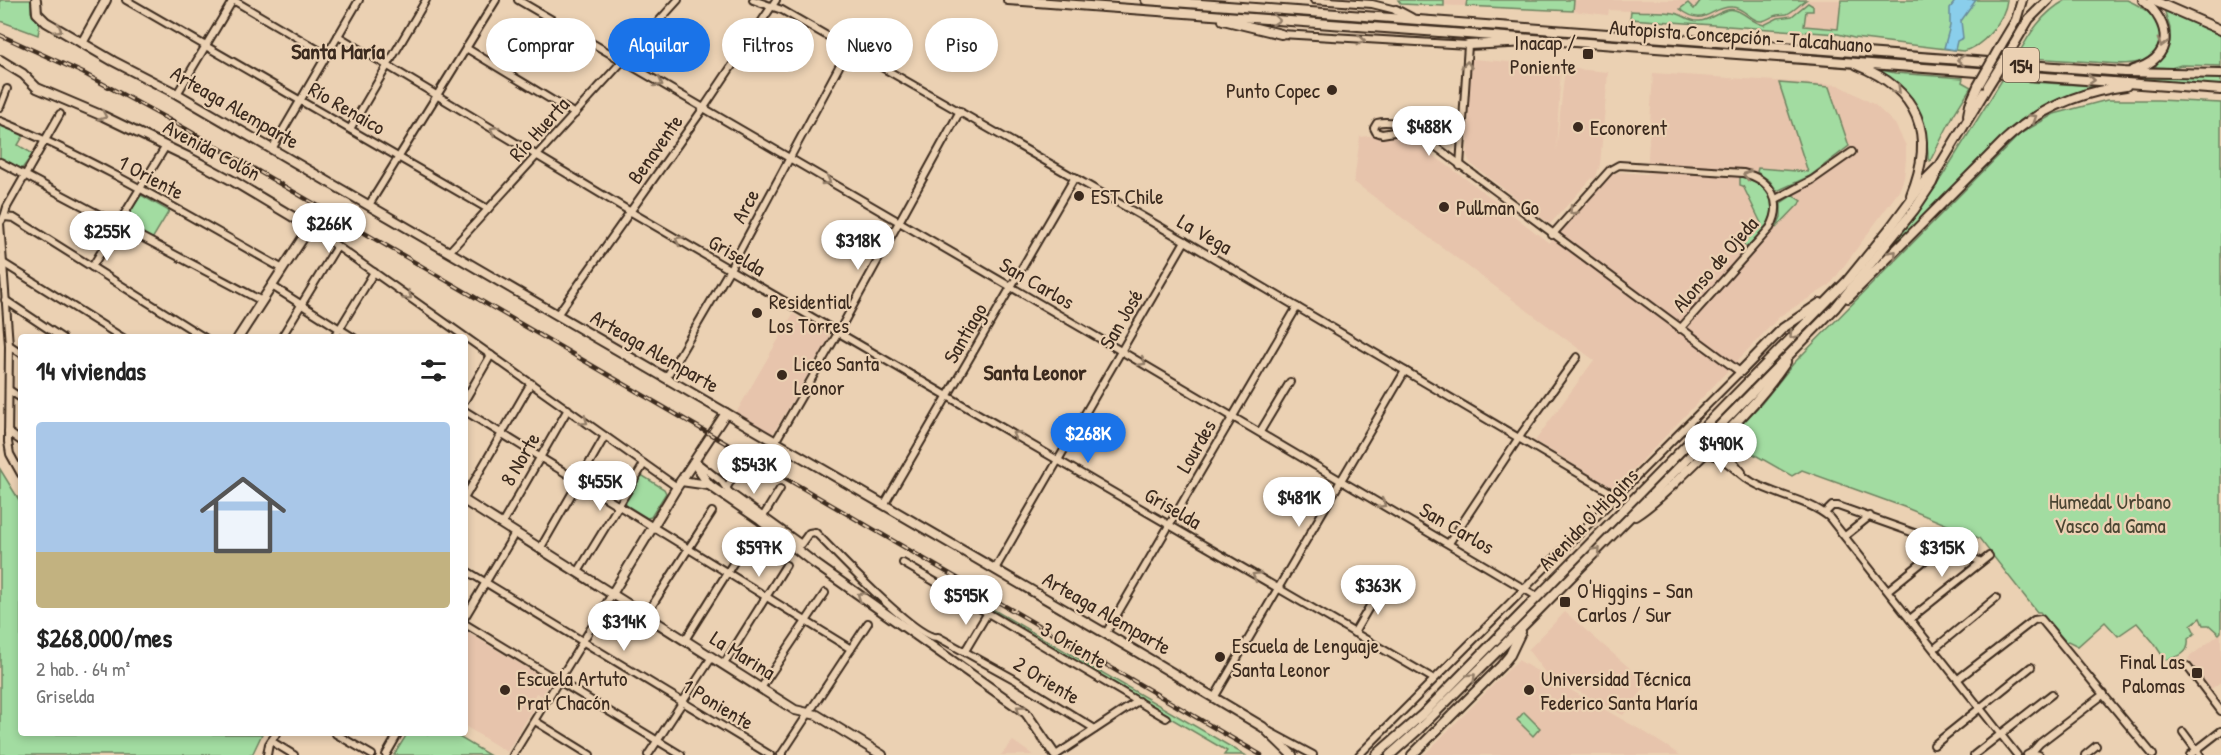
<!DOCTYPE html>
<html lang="es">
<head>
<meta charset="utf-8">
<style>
  body { margin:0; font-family:"Patrick Hand",sans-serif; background:#f2f2f2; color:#222; height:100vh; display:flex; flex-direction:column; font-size:22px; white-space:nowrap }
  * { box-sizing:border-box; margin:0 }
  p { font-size:20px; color:#767676 }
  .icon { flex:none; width:33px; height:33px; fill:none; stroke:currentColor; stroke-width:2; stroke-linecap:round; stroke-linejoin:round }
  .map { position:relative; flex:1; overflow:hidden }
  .details { position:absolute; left:18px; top:334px; width:450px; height:402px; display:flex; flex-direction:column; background:#fff; border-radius:6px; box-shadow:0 3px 9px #0003 }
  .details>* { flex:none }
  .guide { position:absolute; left:486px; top:18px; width:570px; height:54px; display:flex; gap:12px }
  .price { position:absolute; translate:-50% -51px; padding:0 14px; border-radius:21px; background:#fff; color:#222; font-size:20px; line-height:39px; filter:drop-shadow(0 2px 3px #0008) }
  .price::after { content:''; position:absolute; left:50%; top:36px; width:18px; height:14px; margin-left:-9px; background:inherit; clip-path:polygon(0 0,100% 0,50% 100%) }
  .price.current { background:#1a73e8; color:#fff }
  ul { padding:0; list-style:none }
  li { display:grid; align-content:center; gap:12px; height:318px; padding:0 18px }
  li span { display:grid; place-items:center; height:186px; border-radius:6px; color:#555 }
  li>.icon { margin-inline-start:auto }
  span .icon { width:108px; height:108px; fill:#fffc; stroke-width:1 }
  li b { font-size:26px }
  h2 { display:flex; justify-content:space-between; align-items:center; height:72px; padding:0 18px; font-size:26px }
  .chip { padding:0 21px; border-radius:27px; background:#fff; box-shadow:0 3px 9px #0003; font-size:21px; line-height:54px }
  .chip.current { background:#1a73e8; color:#fff }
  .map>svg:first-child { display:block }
  .built { fill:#e7c4ac }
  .green { fill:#a2dca1; stroke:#6e8360; stroke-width:1.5 }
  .water { fill:#8aceeb; stroke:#6a8c99; stroke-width:1.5 }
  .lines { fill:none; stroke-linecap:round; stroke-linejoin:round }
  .minor-casing { stroke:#3b2a1e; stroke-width:10 }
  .major-casing { stroke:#3b2a1e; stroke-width:12 }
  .minor { stroke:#ebd1b3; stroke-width:6 }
  .major { stroke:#ebd1b3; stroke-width:8 }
  .rail-casing { stroke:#3b2a1e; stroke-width:4.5 }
  .rail { stroke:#ebd1b3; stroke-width:2; stroke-dasharray:7; stroke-linecap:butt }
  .major-bridge-casing { stroke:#3b2a1e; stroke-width:12; stroke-linecap:butt }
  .major-bridge { stroke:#ebd1b3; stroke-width:8 }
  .oneway { stroke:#937e68 }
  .poi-dot { fill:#3b2a1e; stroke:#ebd1b3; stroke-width:2 }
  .labels { text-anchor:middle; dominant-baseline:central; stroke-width:4.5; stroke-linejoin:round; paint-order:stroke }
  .shield { fill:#ebd1b3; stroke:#705c4b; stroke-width:1.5 }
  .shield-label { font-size:20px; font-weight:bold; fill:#3b2a1e }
  .street-label { font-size:21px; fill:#3b2a1e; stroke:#ebd1b3 }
  .poi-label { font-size:21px; fill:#3b2a1e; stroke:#ebd1b3; text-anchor:start }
  .park-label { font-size:21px; fill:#4a4532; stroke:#ebd1b3 }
  .neighbourhood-label { font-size:22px; font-weight:bold; fill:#3b2a1e; stroke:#ebd1b3 }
</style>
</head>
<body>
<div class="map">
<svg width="2221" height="755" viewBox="0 0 2221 755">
  <rect width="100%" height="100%" fill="#ebd1b3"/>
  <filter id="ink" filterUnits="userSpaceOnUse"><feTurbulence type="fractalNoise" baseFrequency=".0167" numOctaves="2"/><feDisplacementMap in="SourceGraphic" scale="12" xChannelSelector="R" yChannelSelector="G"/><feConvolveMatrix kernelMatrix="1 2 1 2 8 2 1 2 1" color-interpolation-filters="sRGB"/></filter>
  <g filter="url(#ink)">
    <g class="built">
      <polygon points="1398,0 1841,0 1838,34 1630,19 1630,11 1609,10 1608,15 1554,9 1401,4"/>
      <polygon points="1471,59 1561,66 1556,151 1565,68 1608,72 1600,165 1595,179 1592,178 1550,224 1471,164 1467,156"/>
      <polygon points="1653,73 1839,85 1875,105 1895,124 1906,146 1906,159 1904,178 1899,191 1830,285 1780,316 1615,489 1535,441 1594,360 1354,182 1360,137 1401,132 1477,187 1549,243 1606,176 1618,172 1647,174"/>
      <polygon points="793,314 829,334 829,338 774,432 771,434 736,413"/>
      <polygon points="1565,612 1648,684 1623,715 1546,674 1528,650"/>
      <polygon points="465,631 547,680 547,687 542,696 536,693 532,701 536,704 507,752 465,726"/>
      <polygon points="2221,633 2221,682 2211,689 2188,658"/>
      <polygon points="1518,660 1646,733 1680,755 1424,755"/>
      <polygon points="1013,741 1033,755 1001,755"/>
    </g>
    <g class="green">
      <polygon points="0,0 31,0 31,12 40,24 38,35 0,21"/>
      <polygon points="1398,0 1444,0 1444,6 1401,4"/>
      <polygon points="1467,0 1574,0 1573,11 1466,6"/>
      <path d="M1701,0H1806C1800,4 1794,11 1787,14C1783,15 1778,14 1774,16C1767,19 1763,23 1756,20C1747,16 1742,7 1732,7C1710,6 1706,29 1680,9L1688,3L1694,9Z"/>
      <path d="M1841,0H2007C2005,19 1983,48 1963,51L1854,38L1838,34L1630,19L1631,11C1645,12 1660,11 1674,13C1683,14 1689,22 1700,21C1712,20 1723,7 1735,10C1746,13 1752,23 1764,25L1778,18L1792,16L1808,3L1813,6V11H1806L1804,26L1838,29Z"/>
      <path d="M2066,0H2127C2141,6 2157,15 2160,31C2163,46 2153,60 2139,62C2123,66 2107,63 2092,62C2067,60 2042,59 2017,57C2029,34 2042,13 2066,0Z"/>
      <polygon points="2164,9 2221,35 2221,66 2181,65 2171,68 2155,67 2170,42 2170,28"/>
      <polygon points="2007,67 2133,77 2221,78 2221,86 2036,74 2006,70"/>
      <path d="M1877,69L1895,73L1963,78L1962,82L1971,87L1954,114L1930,161L1928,159C1928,121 1911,89 1878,72Z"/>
      <polygon points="2002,80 2093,86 2065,97 2034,112 2009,131 1881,260 1936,186"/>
      <polygon points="1779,83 1829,87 1849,146 1810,176 1777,191 1770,181 1757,172 1758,168 1808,172"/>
      <path d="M2107,100H2158L2221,103V632L2219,634L2209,625H2203L2200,618L2191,625L2195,633L2188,639C2190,654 2178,657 2165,660L2154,643L2137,623L2118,636L2105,622L2078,646L2068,641L2066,642L2040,612H2037L1979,538L1904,507L1802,470L1792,476L1743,448L1730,443L1729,437L1762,403L1793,364L2020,134L2054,114Z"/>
      <polygon points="0,123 23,132 24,135 18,145 33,154 21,170 0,159"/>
      <path d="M1740,177C1761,177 1781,199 1769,221C1764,230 1754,239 1747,247L1742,243L1761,223L1743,186L1740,185Z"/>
      <polygon points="141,195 169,211 151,241 122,224"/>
      <polygon points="1793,195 1802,201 1776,228 1781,217 1781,203"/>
      <polygon points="0,469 21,503 21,734 262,734 252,755 0,755"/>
      <polygon points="639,476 643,476 664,489 666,493 651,517 647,518 626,505 625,499"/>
      <polygon points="975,599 1245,755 1224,755 1227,751 987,611 973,602"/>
      <polygon points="1524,712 1540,728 1533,736 1517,720"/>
      <polygon points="407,734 454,734 489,755 394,755"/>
    </g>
    <polygon class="water" points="1956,0 1976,0 1961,21 1963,38 1957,41 1955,50 1944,48 1950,26 1950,8"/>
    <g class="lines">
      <defs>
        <g id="minor">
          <polyline points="126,0 488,209"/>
          <polyline points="233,0 327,55"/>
          <polyline points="518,0 1121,351 1538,597"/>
          <polyline points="753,0 782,10 1185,241 1617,496"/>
          <polyline points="1314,0 1372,4 1396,10"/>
          <polyline points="1281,34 1468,45 1460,166"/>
          <polyline points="338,36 631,212 1434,679"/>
          <polyline points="466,48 575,114"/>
          <polyline points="177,94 233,0"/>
          <polyline points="0,107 7,89"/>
          <path d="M0,121C99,161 190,217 283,269"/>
          <polyline points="350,129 426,0"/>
          <polyline points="272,149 359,0"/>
          <polyline points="0,162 262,301"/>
          <polyline points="1776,199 1812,180 1852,152"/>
          <polyline points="369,205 496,0"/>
          <polyline points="4,217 14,218 205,338"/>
          <polyline points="310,227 677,487"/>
          <path d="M1552,235L1610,170L1619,165L1743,173C1770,179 1785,202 1770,228L1680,329"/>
          <polyline points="449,252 678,0"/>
          <polyline points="3,263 123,338"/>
          <polyline points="92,267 166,146"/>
          <polyline points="272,286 354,338"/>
          <polyline points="5,300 62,338"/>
          <polyline points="557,315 703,109 776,0"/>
          <polyline points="281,338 337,246"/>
          <polyline points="334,338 374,272"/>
          <polyline points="9,345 21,353"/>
          <polyline points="666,378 730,269 849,48"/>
          <polyline points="9,390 21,398"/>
          <polyline points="465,400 491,355"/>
          <polyline points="465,411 851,649"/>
          <polyline points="8,432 21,441"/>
          <polyline points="1260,432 1290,382"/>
          <polyline points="1720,438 1726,453 1742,472"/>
          <polyline points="775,442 838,333 960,111"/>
          <path d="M1704,454C1724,454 1736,473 1752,482C1776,496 1807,499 1829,517L2017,755"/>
          <path d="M695,461L722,482L729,492L801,544L809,533L815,532C834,551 917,641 938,637L1014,679L1095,729"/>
          <polyline points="21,474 10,454 8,442 9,345 0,223 4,217 7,207 60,114"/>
          <polyline points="727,487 739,467"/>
          <polyline points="465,497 531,383"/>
          <polyline points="884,505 1075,177"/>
          <polyline points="1825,513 1832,506 1838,506 1945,544 1981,562"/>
          <polyline points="764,515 780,489"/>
          <polyline points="502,524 568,409"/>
          <polyline points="1845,536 1870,516"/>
          <polyline points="1449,543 1522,433 1577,357"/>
          <polyline points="540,549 605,436"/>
          <polyline points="903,563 1166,718"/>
          <polyline points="995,569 1185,241"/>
          <polyline points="465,570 770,755"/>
          <polyline points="578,572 644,464"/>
          <polyline points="1888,590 1945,544"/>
          <polyline points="646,615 712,512"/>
          <polyline points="465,617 515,533"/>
          <polyline points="1910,619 1989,556"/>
          <polyline points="465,624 681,755"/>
          <polyline points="1106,633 1297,307"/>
          <polyline points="1354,633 1381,587"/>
          <polyline points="685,640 749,538"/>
          <polyline points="1934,649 1996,598"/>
          <polyline points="965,651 987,614"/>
          <polyline points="724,664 786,565"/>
          <polyline points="2187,666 2221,711"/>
          <polyline points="1958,679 2034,620 2041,619 2153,755"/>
          <polyline points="761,688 825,593"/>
          <polyline points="1214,698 1405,371"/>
          <polyline points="535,721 590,755"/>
          <polyline points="1270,732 1313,755"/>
          <polyline points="2183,732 2200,755"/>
          <polyline points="336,734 372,755"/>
          <polyline points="271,741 294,755"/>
          <polyline points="1934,745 2031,667"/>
          <polyline points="2031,753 2040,743 2104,694"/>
          <polyline points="267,755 269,744 276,734"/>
          <polyline points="386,755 398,734"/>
          <polyline points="513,755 612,594"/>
          <polyline points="648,755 712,657"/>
          <polyline points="781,755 868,623"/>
          <polyline points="1056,755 1138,701"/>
          <path d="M1359,755L1740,372L1412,129C1403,124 1388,120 1377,123L1374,128L1376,132L1382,134L1412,129"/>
          <polyline points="1974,755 2052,694"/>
          <polyline points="2027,755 2031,753 2039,755"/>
          <polyline points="2085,755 2096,746"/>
          <polyline points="2190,755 2221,731"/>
        </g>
        <g id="major">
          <polyline points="36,0 37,13 46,22 113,61 177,94 1139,653 1263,727 1292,755"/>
          <polyline points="1008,0 2221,90"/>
          <polyline points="1146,0 2124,72 2221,74"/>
          <polyline points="2152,0 2221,30"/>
          <polyline points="1396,10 1411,18"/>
          <polyline points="1223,20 1281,34"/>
          <polyline points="82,43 106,0"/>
          <polyline points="1468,45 1529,42"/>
          <polyline points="2001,45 2016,20 2022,0"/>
          <polyline points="2013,46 2029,19 2048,0"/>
          <polyline points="0,60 23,74 37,88 103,116 188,157 233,181 310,227 238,338"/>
          <path d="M1857,65C1919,90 1936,134 1911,195"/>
          <path d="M2133,70C2175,58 2172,24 2143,0"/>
          <polyline points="1968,115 1970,104 1978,86"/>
          <path d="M1848,298L2004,141C2038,109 2079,92 2126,86"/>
          <polyline points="1740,372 1783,328 1820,303"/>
          <polyline points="694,463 709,485 760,520 814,563 1026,713 1055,755"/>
          <polyline points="681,481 709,485"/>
          <polyline points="465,501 795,710 817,715 882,755"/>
          <path d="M1635,516C1656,503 1673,484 1690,468C1724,435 1760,401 1786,362"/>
          <polyline points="612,594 677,487 726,413"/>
          <polyline points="1376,755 1423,714 1847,281 1890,228 1927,178 1937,168"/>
          <polyline points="1390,755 1419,729 1526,623 1835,308 1914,210 1932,183 1939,167 1988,86"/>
          <polyline points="1412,755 1501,666 1510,655 1521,632"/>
        </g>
      </defs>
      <use href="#minor" class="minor-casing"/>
      <use href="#major" class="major-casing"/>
      <use href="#minor" class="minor"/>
      <use href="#major" class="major"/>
      <defs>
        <polyline id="rail" points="0,35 83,73 186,129 1261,755"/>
      </defs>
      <use href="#rail" class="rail-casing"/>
      <use href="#rail" class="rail"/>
      <defs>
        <g id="major-bridge">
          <polyline points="1978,86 2001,45"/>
          <polyline points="1988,86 2013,46"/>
        </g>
      </defs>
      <use href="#major-bridge" class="major-bridge-casing"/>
      <use href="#major-bridge" class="major-bridge"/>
    </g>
    <defs><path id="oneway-chevron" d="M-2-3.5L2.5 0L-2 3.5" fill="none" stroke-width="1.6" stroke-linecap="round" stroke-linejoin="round" transform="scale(1.5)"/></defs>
    <g class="oneway">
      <use href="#oneway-chevron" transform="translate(1276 20) rotate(4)"/>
      <use href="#oneway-chevron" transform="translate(58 29) rotate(30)"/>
      <use href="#oneway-chevron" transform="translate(1361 40) rotate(4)"/>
      <use href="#oneway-chevron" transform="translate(2162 43) rotate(106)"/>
      <use href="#oneway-chevron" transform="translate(1961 60) rotate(-176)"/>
      <use href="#oneway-chevron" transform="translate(1467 65) rotate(-86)"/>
      <use href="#oneway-chevron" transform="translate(2091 80) rotate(4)"/>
      <use href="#oneway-chevron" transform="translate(659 83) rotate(30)"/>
      <use href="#oneway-chevron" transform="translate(1897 90) rotate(44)"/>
      <use href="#oneway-chevron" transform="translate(103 116) rotate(24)"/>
      <use href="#oneway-chevron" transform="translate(2033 118) rotate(-33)"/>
      <use href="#oneway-chevron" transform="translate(494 130) rotate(-149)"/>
      <use href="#oneway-chevron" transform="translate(1747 175) rotate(-166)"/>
      <use href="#oneway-chevron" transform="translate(827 181) rotate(30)"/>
      <use href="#oneway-chevron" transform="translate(1573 211) rotate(132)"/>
      <use href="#oneway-chevron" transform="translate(679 240) rotate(-150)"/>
      <use href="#oneway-chevron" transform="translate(1893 254) rotate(-46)"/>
      <use href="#oneway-chevron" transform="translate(408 296) rotate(35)"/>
      <use href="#oneway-chevron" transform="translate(1793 335) rotate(134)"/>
      <use href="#oneway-chevron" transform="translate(1142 362) rotate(31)"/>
      <use href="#oneway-chevron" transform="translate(584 421) rotate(35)"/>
      <use href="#oneway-chevron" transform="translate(1016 435) rotate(-150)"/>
      <use href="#oneway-chevron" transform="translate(1382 504) rotate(30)"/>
      <use href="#oneway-chevron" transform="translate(1597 551) rotate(-46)"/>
      <use href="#oneway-chevron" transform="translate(1256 576) rotate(-150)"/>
      <use href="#oneway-chevron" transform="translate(861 596) rotate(-145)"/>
      <use href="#oneway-chevron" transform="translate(1472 677) rotate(-45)"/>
      <use href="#oneway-chevron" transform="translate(1020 709) rotate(-143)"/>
    </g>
  </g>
  <g class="poi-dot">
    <rect x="1582" y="48" width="12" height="12" rx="3"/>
    <circle cx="1332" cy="90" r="6"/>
    <circle cx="1578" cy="127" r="6"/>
    <circle cx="1079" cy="196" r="6"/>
    <circle cx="1444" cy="207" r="6"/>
    <circle cx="757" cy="313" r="6"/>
    <circle cx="782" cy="375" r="6"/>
    <rect x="1559" y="596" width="12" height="12" rx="3"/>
    <circle cx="1220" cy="657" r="6"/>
    <rect x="2191" y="667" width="12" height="12" rx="3"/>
    <circle cx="505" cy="690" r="6"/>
    <circle cx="1529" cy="690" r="6"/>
  </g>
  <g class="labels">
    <rect class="shield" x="2003" y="48" width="36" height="34" rx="4.5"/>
    <g class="shield-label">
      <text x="2021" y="65">154</text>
    </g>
    <g class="street-label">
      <text transform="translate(1741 36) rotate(4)">Autopista Concepción - Talcahuano</text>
      <text transform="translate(235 107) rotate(30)">Arteaga Alemparte</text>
      <text transform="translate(347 108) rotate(30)">Río Renaico</text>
      <text transform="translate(539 129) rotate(-48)">Río Huerta</text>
      <text transform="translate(655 149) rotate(-55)">Benavente</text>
      <text transform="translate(212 150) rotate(28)">Avenida Colón</text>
      <text transform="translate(151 177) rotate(28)">1 Oriente</text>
      <text transform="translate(745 206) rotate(-62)">Arce</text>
      <text transform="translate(1205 234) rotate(30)">La Vega</text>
      <text transform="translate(737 255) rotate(30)">Griselda</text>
      <text transform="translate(1715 264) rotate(-49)">Alonso de Ojeda</text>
      <text transform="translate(1037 283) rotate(30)">San Carlos</text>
      <text transform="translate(1121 319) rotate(-60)">San José</text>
      <text transform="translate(965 333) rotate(-60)">Santiago</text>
      <text transform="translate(655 351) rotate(30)">Arteaga Alemparte</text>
      <text transform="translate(1196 446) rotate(-60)">Lourdes</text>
      <text transform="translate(520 459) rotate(-60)">8 Norte</text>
      <text transform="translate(1173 508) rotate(30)">Griselda</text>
      <text transform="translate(1588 519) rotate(-46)">Avenida O'Higgins</text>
      <text transform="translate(1457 528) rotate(30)">San Carlos</text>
      <text transform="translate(1107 613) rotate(30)">Arteaga Alemparte</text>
      <text transform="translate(1074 645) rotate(30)">3 Oriente</text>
      <text transform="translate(743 655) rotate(32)">La Marina</text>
      <text transform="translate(1047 680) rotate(31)">2 Oriente</text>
      <text transform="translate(718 704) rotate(31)">1 Poniente</text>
    </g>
    <g class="poi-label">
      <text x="1576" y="42" text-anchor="end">Inacap /<tspan x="1576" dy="24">Poniente</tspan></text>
      <text x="1320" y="90" text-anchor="end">Punto Copec</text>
      <text x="1590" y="127">Econorent</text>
      <text x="1091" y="196">EST Chile</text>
      <text x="1456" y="207">Pullman Go</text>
      <text x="769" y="301">Residential<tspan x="769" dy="24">Los Torres</tspan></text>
      <text x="794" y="363">Liceo Santa<tspan x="794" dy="24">Leonor</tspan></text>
      <text x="1577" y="590">O'Higgins - San<tspan x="1577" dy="24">Carlos / Sur</tspan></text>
      <text x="1232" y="645">Escuela de Lenguaje<tspan x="1232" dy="24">Santa Leonor</tspan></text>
      <text x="2185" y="661" text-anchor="end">Final Las<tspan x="2185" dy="24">Palomas</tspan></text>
      <text x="517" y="678">Escuela Artuto<tspan x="517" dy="24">Prat Chacón</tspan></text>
      <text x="1541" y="678">Universidad Técnica<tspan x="1541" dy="24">Federico Santa María</tspan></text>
    </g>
    <g class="park-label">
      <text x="2110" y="501">Humedal Urbano<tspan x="2110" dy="24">Vasco da Gama</tspan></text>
    </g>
    <g class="neighbourhood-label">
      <text x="338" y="51">Santa María</text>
      <text x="1035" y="372">Santa Leonor</text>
    </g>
  </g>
</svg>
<b class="price" style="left:1429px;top:157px">$488K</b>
<b class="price" style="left:329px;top:254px">$266K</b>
<b class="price" style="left:107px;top:262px">$255K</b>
<b class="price" style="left:858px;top:271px">$318K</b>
<b class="price current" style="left:1088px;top:464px">$268K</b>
<b class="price" style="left:1721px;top:474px">$490K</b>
<b class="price" style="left:754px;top:495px">$543K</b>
<b class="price" style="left:600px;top:512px">$455K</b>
<b class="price" style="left:1299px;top:528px">$481K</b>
<b class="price" style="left:759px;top:578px">$597K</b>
<b class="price" style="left:1942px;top:578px">$315K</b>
<b class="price" style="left:1378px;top:616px">$363K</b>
<b class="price" style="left:966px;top:626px">$595K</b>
<b class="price" style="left:624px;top:652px">$314K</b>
<div class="guide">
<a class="chip">Comprar</a>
<a class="chip current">Alquilar</a>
<a class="chip">Filtros</a>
<a class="chip">Nuevo</a>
<a class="chip">Piso</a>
</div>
<section class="details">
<h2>14 viviendas<svg class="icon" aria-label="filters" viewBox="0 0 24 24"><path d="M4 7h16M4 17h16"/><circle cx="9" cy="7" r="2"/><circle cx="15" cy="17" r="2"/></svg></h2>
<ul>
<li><span style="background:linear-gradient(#a9c7e8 70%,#c2b280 0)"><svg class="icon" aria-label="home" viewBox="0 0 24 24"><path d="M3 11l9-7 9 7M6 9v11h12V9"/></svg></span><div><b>$268,000/mes</b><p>2 hab. · 64 m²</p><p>Griselda</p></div></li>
</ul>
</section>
</div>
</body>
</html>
